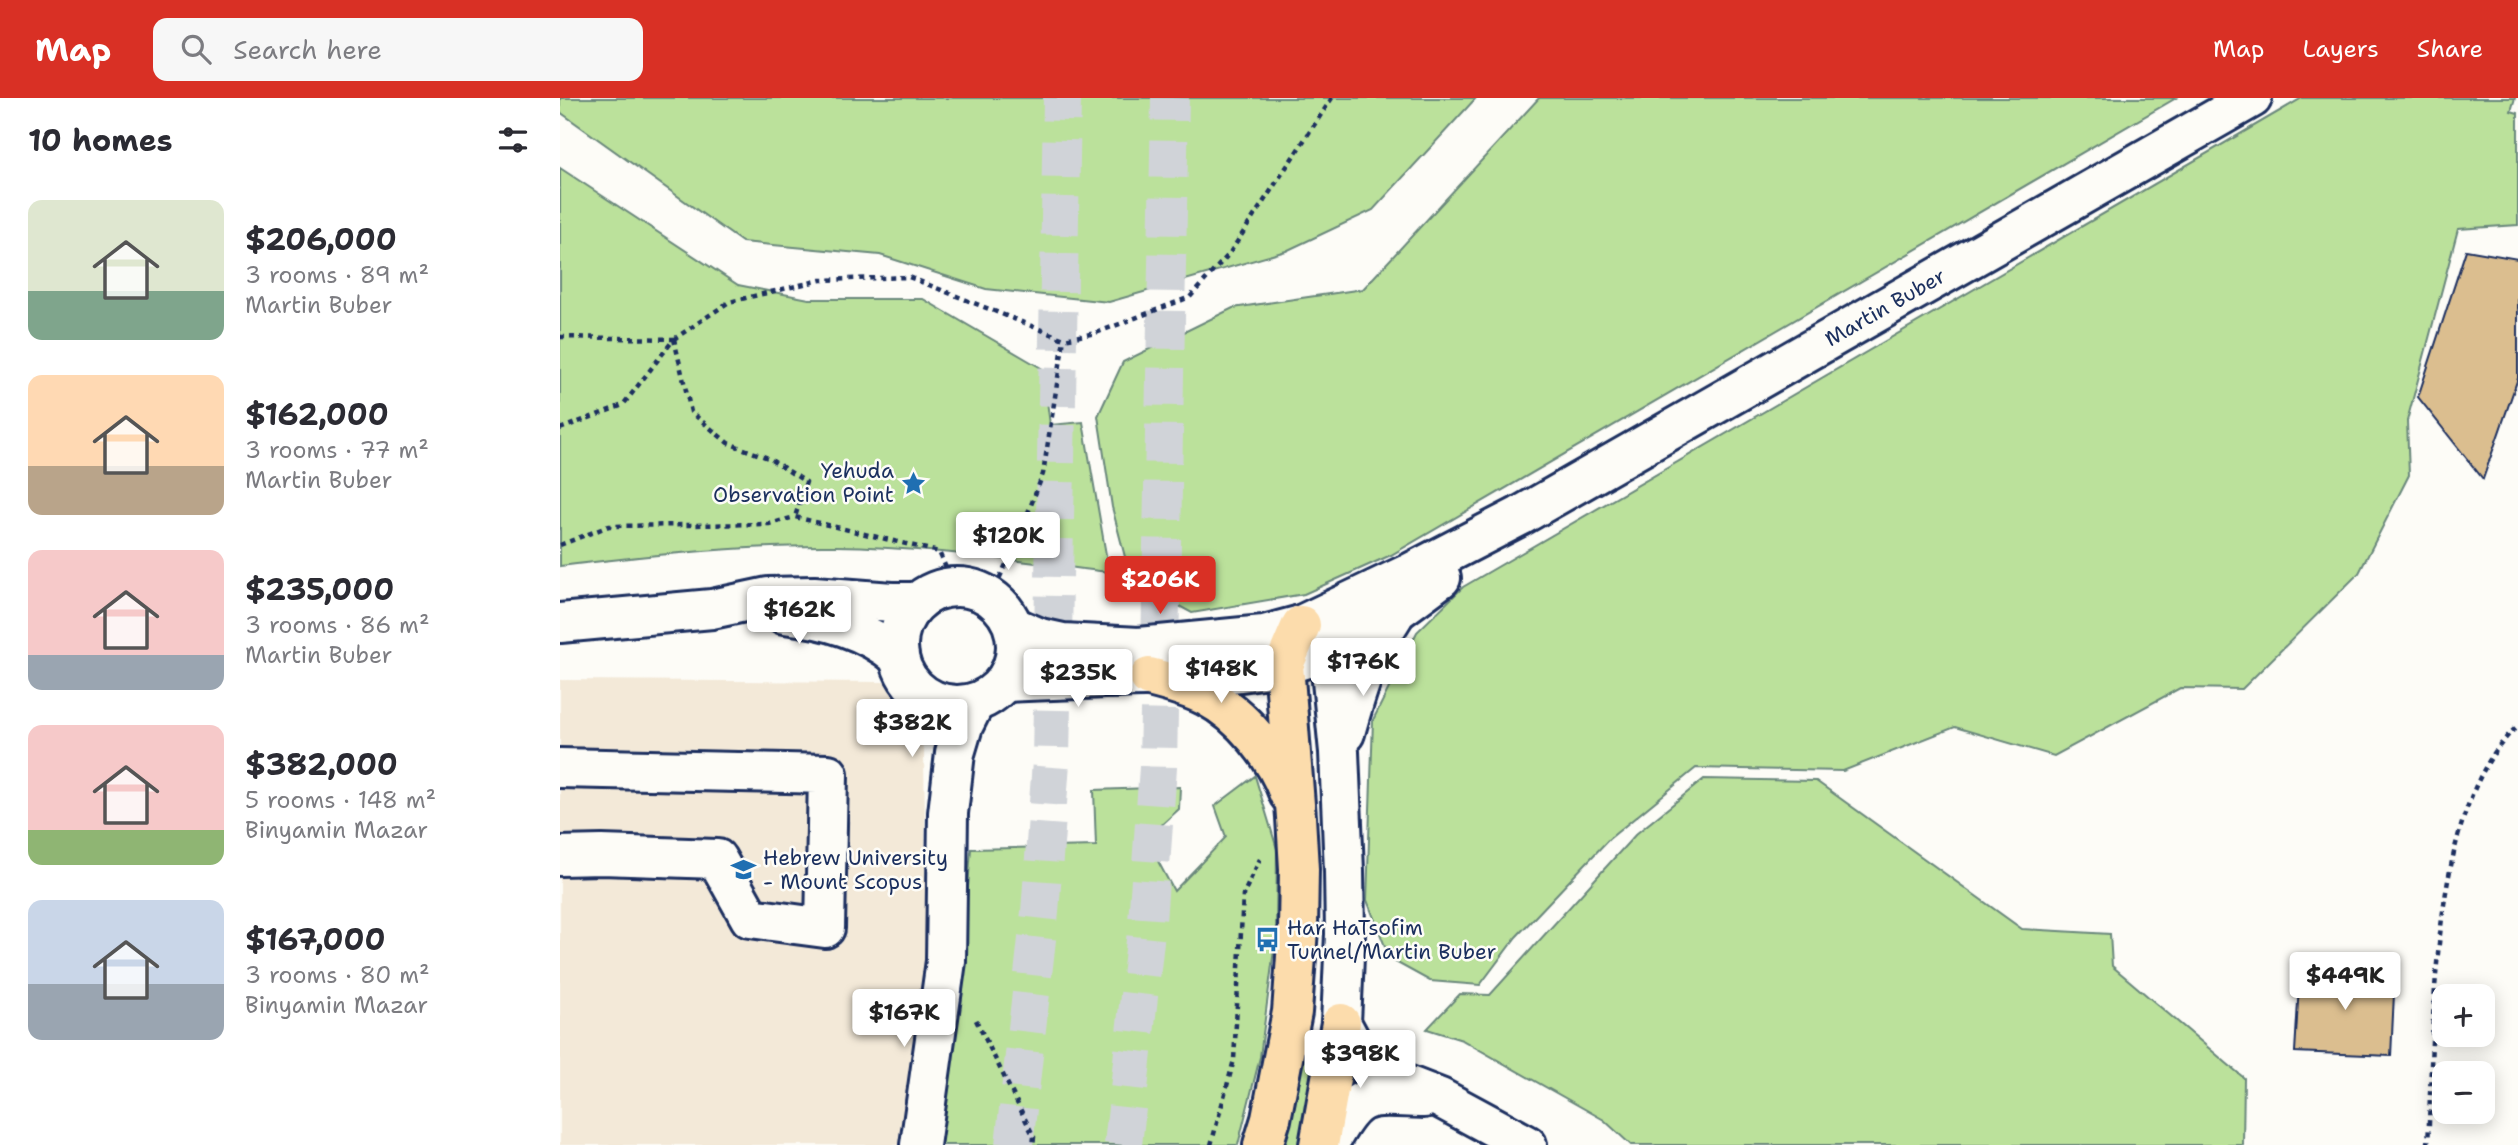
<!DOCTYPE html>
<html lang="en">
<head>
<meta charset="utf-8">
<style>
  body { margin:0; font-family:"Shantell Sans",sans-serif; background:#f7f7f7; color:#2b2b33; height:100vh; display:flex; flex-direction:column; font-size:26px; white-space:nowrap }
  * { box-sizing:border-box; margin:0 }
  p { font-size:23px; color:#7c7c81 }
  .icon { flex:none; width:38px; height:38px; fill:none; stroke:currentColor; stroke-width:2; stroke-linecap:round; stroke-linejoin:round }
  .map { position:relative; flex:1; overflow:hidden }
  .details { display:flex; flex-direction:column; background:#fff; width:560px }
  .details>* { flex:none }
  .tools { position:absolute; left:1872px; top:886px; display:grid; gap:14px }
  .tools a { display:grid; place-items:center; width:63px; height:63px; border-radius:14px; background:#fff; box-shadow:0 4px 18px #0003; font-size:35px }
  .price { position:absolute; translate:-50% -60px; padding:0 16px; border-radius:7px; background:#fff; color:#222; font-size:23px; line-height:46px; filter:drop-shadow(0 2px 4px #0008) }
  .price::after { content:''; position:absolute; left:50%; top:42px; width:21px; height:16px; margin-left:-10px; background:inherit; clip-path:polygon(0 0,100% 0,50% 100%) }
  .price.on { background:#d93025; color:#fff }
  ul { padding:0; list-style:none }
  li { display:flex; align-items:center; gap:21px; height:175px; padding:0 28px }
  li span { display:grid; place-items:center; flex:none; width:196px; height:140px; border-radius:14px; color:#555 }
  li>.icon { margin-inline-start:auto }
  span .icon { width:84px; height:84px; fill:#fffc; stroke-width:1 }
  li b { font-size:30px }
  h2 { display:flex; justify-content:space-between; align-items:center; height:84px; padding:0 28px; font-size:30px }
  header { display:flex; align-items:center; gap:42px; box-sizing:border-box; height:98px; padding:0 35px; background:#d93025; color:#fff }
  header strong { font-size:33px }
  nav { display:flex; gap:38px; margin-inline-start:auto; font-size:24px }
  .search { width:490px; height:63px; background:#f7f7f7; display:flex; align-items:center; gap:18px; box-sizing:border-box; padding:0 24px; border-radius:14px; color:#7c7c81; font-size:26px }
  main { display:flex; flex:1; min-height:0 }
  .map>svg:first-child { display:block }
  .built { fill:#f3e9d8 }
  .green { fill:#bbe19b; stroke:#6b887c; stroke-width:2 }
  .building { fill:#dbbe8f; stroke:#1b2f5e; stroke-width:2 }
  .lines { fill:none; stroke-linecap:round; stroke-linejoin:round }
  .major-tunnel { stroke:#d0d3d8; stroke-width:38; stroke-dasharray:38 19; stroke-linecap:butt }
  .minor-casing { stroke:#1b2f5e; stroke-width:44 }
  .major-casing { stroke:#1b2f5e; stroke-width:44 }
  .path { stroke:#1b2f5e; stroke-width:4.5; stroke-dasharray:5 5; stroke-linecap:butt }
  .minor { stroke:#fdfcf7; stroke-width:38 }
  .major { stroke:#fcdcac; stroke-width:38 }
  .labels { text-anchor:middle; dominant-baseline:central; stroke-width:5; stroke-linejoin:round; paint-order:stroke }
  .street-label { font-size:21px; fill:#1b2f5e; stroke:#fdfcf7 }
  .poi-label { font-size:21px; fill:#1b2f5e; stroke:#fdfcf7; text-anchor:start }
</style>
</head>
<body>
<header>
<strong>Map</strong>
<div class="search"><svg class="icon" aria-label="search" viewBox="0 0 24 24"><circle cx="10" cy="10" r="6"/><path d="M15 15l6 6"/></svg>Search here</div>
<nav><a>Map</a><a>Layers</a><a>Share</a></nav>
</header>
<main>
<section class="details">
<h2>10 homes<svg class="icon" aria-label="filters" viewBox="0 0 24 24"><path d="M4 7h16M4 17h16"/><circle cx="9" cy="7" r="2"/><circle cx="15" cy="17" r="2"/></svg></h2>
<ul>
<li><span style="background:linear-gradient(#dfe7d0 65%,#7fa58c 0)"><svg class="icon" aria-label="home" viewBox="0 0 24 24"><path d="M3 11l9-7 9 7M6 9v11h12V9"/></svg></span><div><b>$206,000</b><p>3 rooms · 89 m²</p><p>Martin Buber</p></div></li>
<li><span style="background:linear-gradient(#ffd9b3 65%,#b9a48a 0)"><svg class="icon" aria-label="home" viewBox="0 0 24 24"><path d="M3 11l9-7 9 7M6 9v11h12V9"/></svg></span><div><b>$162,000</b><p>3 rooms · 77 m²</p><p>Martin Buber</p></div></li>
<li><span style="background:linear-gradient(#f6c9c9 75%,#9aa5b1 0)"><svg class="icon" aria-label="home" viewBox="0 0 24 24"><path d="M3 11l9-7 9 7M6 9v11h12V9"/></svg></span><div><b>$235,000</b><p>3 rooms · 86 m²</p><p>Martin Buber</p></div></li>
<li><span style="background:linear-gradient(#f6c9c9 75%,#8fb573 0)"><svg class="icon" aria-label="home" viewBox="0 0 24 24"><path d="M3 11l9-7 9 7M6 9v11h12V9"/></svg></span><div><b>$382,000</b><p>5 rooms · 148 m²</p><p>Binyamin Mazar</p></div></li>
<li><span style="background:linear-gradient(#c9d6e8 60%,#9aa5b1 0)"><svg class="icon" aria-label="home" viewBox="0 0 24 24"><path d="M3 11l9-7 9 7M6 9v11h12V9"/></svg></span><div><b>$167,000</b><p>3 rooms · 80 m²</p><p>Binyamin Mazar</p></div></li>
</ul>
</section>
<div class="map">
<svg width="1958" height="1047" viewBox="0 0 1958 1047">
  <rect width="100%" height="100%" fill="#fdfcf7"/>
  <filter id="ink" filterUnits="userSpaceOnUse"><feTurbulence type="fractalNoise" baseFrequency=".0143" numOctaves="2"/><feDisplacementMap in="SourceGraphic" scale="14" xChannelSelector="R" yChannelSelector="G"/><feConvolveMatrix kernelMatrix="1 2 1 2 8 2 1 2 1" color-interpolation-filters="sRGB"/></filter>
  <g filter="url(#ink)">
    <polygon class="built" points="0,582 331,584 364,652 367,893 349,1047 0,1047"/>
    <g class="green">
      <polygon points="0,0 916,0 813,112 726,153 549,204 426,191 320,157 182,144 0,14"/>
      <polygon points="979,0 1616,0 831,457 744,496 632,515 571,482 552,409 538,318 563,264 673,210 803,191"/>
      <polygon points="1742,0 1955,0 1951,13 1958,15 1958,127 1898,131 1847,323 1849,377 1799,475 1682,591 1620,590 1494,658 1395,629 1283,673 1136,670 1049,741 956,839 920,887 870,883 830,861 807,802 813,622 857,534 903,489"/>
      <path d="M0,70L178,187L249,201H363L483,271L490,327L523,324L549,474C458,463 367,449 275,448C183,447 91,457 0,468Z"/>
      <path d="M695,678L717,751L716,836L700,959L678,1047H375C391,949 404,850 411,751L536,748L534,692L620,689L619,711L586,741L614,793L666,739L655,708Z"/>
      <polygon points="1144,681 1256,683 1462,831 1550,836 1552,868 1684,980 1683,1047 1071,1047 1044,1022 902,942 867,931 900,896 930,897 1076,736"/>
      <polygon points="740,943 763,951 740,1047 720,1047"/>
    </g>
    <g class="building">
      <polygon points="1906,152 1958,161 1958,280 1923,381 1858,299"/>
      <polygon points="1740,870 1835,875 1831,958 1735,954"/>
    </g>
    <g class="lines">
      <g class="major-tunnel">
        <polyline points="454,1047 480,814 491,664 502,0"/>
        <polyline points="563,1047 587,824 598,669 610,0"/>
      </g>
      <defs>
        <g id="minor">
          <circle cx="397" cy="548" r="59"/>
          <path d="M224,516C266,521 306,531 339,559"/>
          <polyline points="0,525 152,511 208,499 254,498 332,504 357,504"/>
          <polyline points="741,527 769,552 779,654 784,773 785,836 781,925 796,953 805,964 831,981 880,1000 967,1047"/>
          <path id="s1" d="M454,529L480,540L503,545L579,549L704,537L741,527L848,476L960,418L1692,0"/>
          <path d="M445,584C492,582 538,580 584,579C647,577 710,577 769,552C809,535 846,506 881,480"/>
          <path d="M785,635C798,588 807,558 834,517"/>
          <polyline points="0,670 268,676 265,830 190,820 157,761 42,757 0,758"/>
          <polyline points="360,1047 386,863 388,715 395,655 403,628 414,606"/>
          <path d="M768,1047C798,992 804,998 864,1000"/>
        </g>
        <g id="major">
          <path d="M589,579C609,584 628,589 646,598C682,617 715,657 729,696"/>
          <polyline points="703,1047 711,1021 732,914 738,831 739,771 736,719 724,567 741,527"/>
          <polyline points="759,1047 781,925"/>
        </g>
      </defs>
      <use href="#minor" class="minor-casing"/>
      <use href="#major" class="major-casing"/>
      <g class="path">
        <polyline points="0,239 113,241"/>
        <polyline points="114,241 131,314 168,345 208,360 246,384 235,419"/>
        <polyline points="0,331 63,307 114,241 169,204 261,182 349,179 504,241 536,235 630,199 669,156 772,0"/>
        <polyline points="0,447 49,428 209,426 235,419 379,454 394,488"/>
        <polyline points="431,498 457,443 483,376 504,241"/>
        <polyline points="416,922 474,1039 473,1047"/>
        <polyline points="651,1047 674,962 683,797 700,761"/>
        <path d="M1868,1047C1874,934 1868,706 1958,628"/>
      </g>
      <use href="#minor" class="minor"/>
      <use href="#major" class="major"/>
    </g>
  </g>
  <defs>
    <symbol id="sight-bare" viewBox="-9 -9 18 18"><path d="M0-6L1.8-2.2L6-1.7L2.9 1.2L3.7 5.4L0 3.3L-3.7 5.4L-2.9 1.2L-6-1.7L-1.8-2.2Z" fill="#1f6fb2" stroke="#fdfcf7" stroke-width="2.5" paint-order="stroke"/></symbol>
    <symbol id="university-bare" viewBox="-9 -9 18 18"><path d="M0-5L7-2L0 1L-7-2ZM-4 1L0 2.5L4 1V4Q0 6-4 4Z" fill="#1f6fb2" stroke="#fdfcf7" stroke-width="2.5" paint-order="stroke"/></symbol>
    <symbol id="bus-bare" viewBox="-9 -9 18 18"><path d="M-5-6H5V4H4V6H2V4H-2V6H-4V4H-5ZM-3.5-4V0h7V-4ZM-3.5 1.2v1.5H-2V1.2ZM2 1.2v1.5H3.5V1.2Z" fill="#1f6fb2" stroke="#fdfcf7" stroke-width="2.5" paint-order="stroke"/></symbol>
  </defs>
  <g fill-rule="evenodd">
    <use href="#sight-bare" x="336" y="368" width="35" height="35"/>
    <use href="#university-bare" x="166" y="754" width="35" height="35"/>
    <use href="#bus-bare" x="690" y="824" width="35" height="35"/>
  </g>
  <g class="labels">
    <g class="street-label">
      <text stroke="none"><textPath href="#s1" startOffset="957">Martin Buber</textPath></text>
    </g>
    <g class="poi-label">
      <text x="334" y="373" text-anchor="end">Yehuda<tspan x="334" dy="24">Observation Point</tspan></text>
      <text x="203" y="760">Hebrew University<tspan x="203" dy="24">- Mount Scopus</tspan></text>
      <text x="727" y="830">Har HaTsofim<tspan x="727" dy="24">Tunnel/Martin Buber</tspan></text>
    </g>
  </g>
</svg>
<div class="tools">
<a>+</a>
<a>−</a>
</div>
<b class="price" style="left:448px;top:474px">$120K</b>
<b class="price on" style="left:600px;top:518px">$206K</b>
<b class="price" style="left:239px;top:548px">$162K</b>
<b class="price" style="left:803px;top:600px">$176K</b>
<b class="price" style="left:661px;top:607px">$148K</b>
<b class="price" style="left:518px;top:611px">$235K</b>
<b class="price" style="left:352px;top:661px">$382K</b>
<b class="price" style="left:1785px;top:914px">$449K</b>
<b class="price" style="left:344px;top:951px">$167K</b>
<b class="price" style="left:800px;top:992px">$398K</b>
</div>
</main>
</body>
</html>
